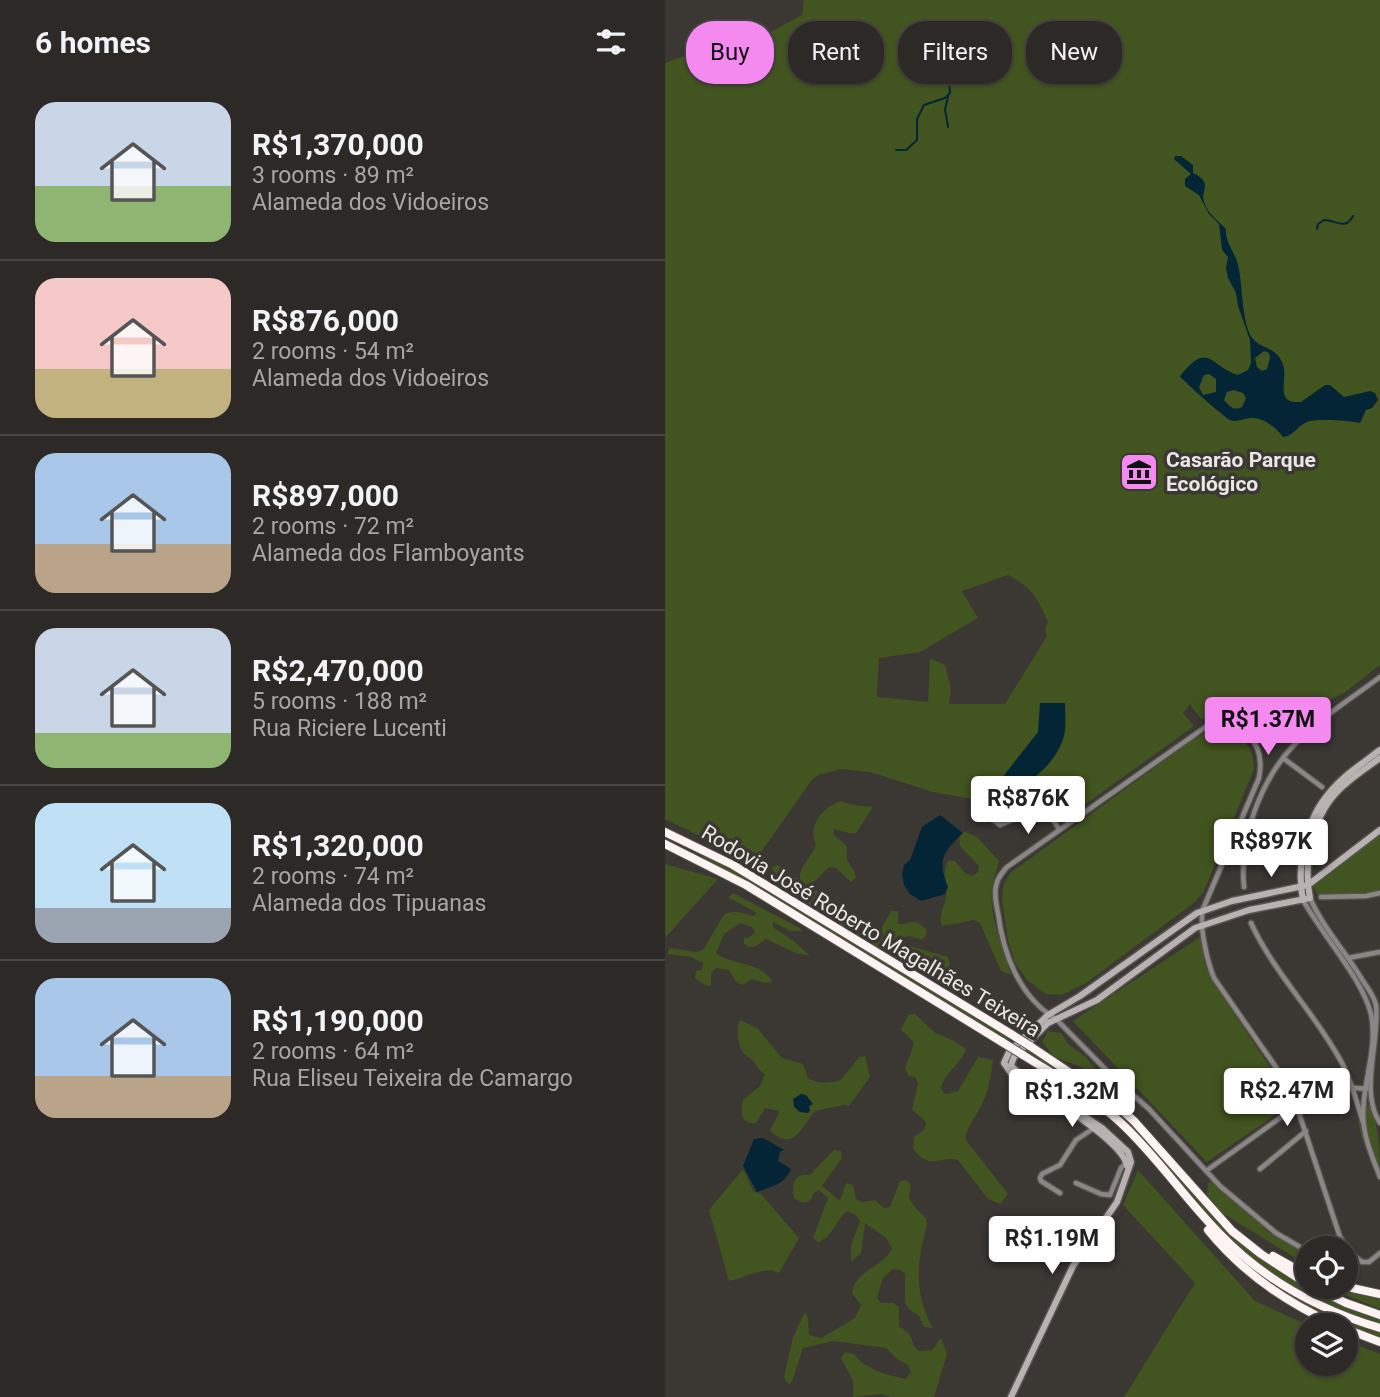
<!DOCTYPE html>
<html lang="en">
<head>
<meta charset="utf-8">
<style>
  body { margin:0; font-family:Roboto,sans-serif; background:#34312e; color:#f1f3f6; height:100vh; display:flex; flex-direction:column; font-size:26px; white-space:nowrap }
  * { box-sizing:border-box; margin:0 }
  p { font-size:23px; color:#a6a6a7 }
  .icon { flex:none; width:38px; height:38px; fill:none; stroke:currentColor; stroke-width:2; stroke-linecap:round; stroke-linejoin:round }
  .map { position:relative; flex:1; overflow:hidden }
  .drawer { display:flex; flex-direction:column; background:#2c2926; width:665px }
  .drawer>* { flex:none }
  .top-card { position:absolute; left:21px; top:21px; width:588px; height:63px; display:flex; gap:14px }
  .tools { position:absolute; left:630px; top:1236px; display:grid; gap:14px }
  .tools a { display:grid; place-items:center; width:63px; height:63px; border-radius:50%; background:#2c2926; box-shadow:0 2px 5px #0004,0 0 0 2px #484543; font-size:35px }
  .price { position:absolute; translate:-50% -60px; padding:0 16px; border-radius:7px; background:#fff; color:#222; font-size:23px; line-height:46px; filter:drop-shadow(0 2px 4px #0008) }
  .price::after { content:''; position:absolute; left:50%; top:42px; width:21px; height:16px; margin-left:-10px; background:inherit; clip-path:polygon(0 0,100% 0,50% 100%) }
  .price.on { background:#f489f0; color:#111 }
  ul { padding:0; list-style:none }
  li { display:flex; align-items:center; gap:21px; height:175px; padding:0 35px }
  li+li { border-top:2px solid #484543 }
  li span { display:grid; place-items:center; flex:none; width:196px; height:140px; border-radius:21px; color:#555 }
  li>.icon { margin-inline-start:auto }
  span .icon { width:84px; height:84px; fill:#fffc; stroke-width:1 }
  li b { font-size:30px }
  h2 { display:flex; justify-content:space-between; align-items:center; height:84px; padding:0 35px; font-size:30px }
  .pill { padding:0 24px; border-radius:28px; background:#2c2926; box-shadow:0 2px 5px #0004,0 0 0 2px #484543; font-size:24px; line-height:63px }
  .pill.on { background:#f489f0; color:#111 }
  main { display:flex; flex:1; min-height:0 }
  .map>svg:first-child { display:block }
  .green { fill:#42541f; fill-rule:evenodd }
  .water { fill:#032535; fill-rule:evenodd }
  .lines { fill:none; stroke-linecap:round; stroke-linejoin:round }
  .stream { stroke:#032535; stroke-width:2 }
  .street-casing { stroke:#57534f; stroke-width:7 }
  .secondary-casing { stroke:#57534f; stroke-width:9 }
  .highway-casing { stroke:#57534f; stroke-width:10 }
  .street { stroke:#8a8686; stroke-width:4.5 }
  .secondary { stroke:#b8b2b2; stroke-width:6 }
  .highway { stroke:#fcf3f2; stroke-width:8 }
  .highway-bridge-casing { stroke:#57534f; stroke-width:10; stroke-linecap:butt }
  .highway-bridge { stroke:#fcf3f2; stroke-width:8 }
  .labels { text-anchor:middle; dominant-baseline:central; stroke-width:7; stroke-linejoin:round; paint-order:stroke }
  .poi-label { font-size:21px; font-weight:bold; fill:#eae7e4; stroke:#3b3733; text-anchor:start }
  .street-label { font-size:21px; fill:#eae7e4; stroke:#3b3733 }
</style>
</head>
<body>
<main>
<section class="drawer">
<h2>6 homes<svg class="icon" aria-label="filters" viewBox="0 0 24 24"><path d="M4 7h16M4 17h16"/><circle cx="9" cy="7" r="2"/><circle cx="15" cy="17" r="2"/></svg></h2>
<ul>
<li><span style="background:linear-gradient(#c9d6e8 60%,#8fb573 0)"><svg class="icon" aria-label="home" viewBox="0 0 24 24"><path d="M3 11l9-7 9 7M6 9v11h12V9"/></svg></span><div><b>R$1,370,000</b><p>3 rooms · 89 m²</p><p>Alameda dos Vidoeiros</p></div></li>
<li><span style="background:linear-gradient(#f6c9c9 65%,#c2b280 0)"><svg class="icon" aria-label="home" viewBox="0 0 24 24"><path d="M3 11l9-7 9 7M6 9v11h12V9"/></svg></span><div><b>R$876,000</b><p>2 rooms · 54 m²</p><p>Alameda dos Vidoeiros</p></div></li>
<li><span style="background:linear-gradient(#a9c7e8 65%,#b9a48a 0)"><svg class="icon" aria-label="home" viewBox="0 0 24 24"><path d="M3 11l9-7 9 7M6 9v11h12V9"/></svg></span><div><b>R$897,000</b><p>2 rooms · 72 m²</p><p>Alameda dos Flamboyants</p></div></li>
<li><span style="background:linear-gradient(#c9d6e8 75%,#8fb573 0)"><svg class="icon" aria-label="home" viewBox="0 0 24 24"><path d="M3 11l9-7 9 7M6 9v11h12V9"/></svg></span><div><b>R$2,470,000</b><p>5 rooms · 188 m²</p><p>Rua Riciere Lucenti</p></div></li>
<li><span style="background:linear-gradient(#bfe0f5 75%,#9aa5b1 0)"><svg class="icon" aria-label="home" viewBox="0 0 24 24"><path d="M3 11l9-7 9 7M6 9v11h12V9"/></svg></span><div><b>R$1,320,000</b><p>2 rooms · 74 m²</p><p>Alameda dos Tipuanas</p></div></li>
<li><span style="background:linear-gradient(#a9c7e8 70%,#b9a48a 0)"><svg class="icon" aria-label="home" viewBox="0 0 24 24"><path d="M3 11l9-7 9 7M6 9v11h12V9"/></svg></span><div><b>R$1,190,000</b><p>2 rooms · 64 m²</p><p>Rua Eliseu Teixeira de Camargo</p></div></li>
</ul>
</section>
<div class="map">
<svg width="715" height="1397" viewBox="0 0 715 1397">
  <rect width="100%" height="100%" fill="#3b3733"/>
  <g class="green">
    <path d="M139,0H715V665L679,693L664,700L646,703L619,702L565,716L536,719L525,704L518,713L529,726L404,816L268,792L205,772L176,769L153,775L146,781L89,862L0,819V63L37,50L104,33L137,15ZM343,575C368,588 372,598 383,622L380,629L382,636L340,704H284L286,689L280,665L265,658L263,702L212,697L214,658L255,652L313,618L297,591Z"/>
    <path d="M557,730C578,735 588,746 589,769L539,891L530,902L421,983L397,995L381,994L363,981L350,963L343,940L337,900L338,886L345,873L529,739L543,731Z"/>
    <path d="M176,801L188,805L208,807L191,833H184L169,829L168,835C183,847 182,841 182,860L189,871L191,878L186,882L171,868L164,867L150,881L147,888L208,928L216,929L226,911H233V924C248,925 247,916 261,929L262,935L257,940L244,936L238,938L239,944L283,957L287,976L283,981C253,985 120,895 107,868L112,865C122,869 125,877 135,879C134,865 147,858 151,845C142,825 158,807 176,801Z"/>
    <path d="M300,832L312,837L334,861C332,870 328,879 327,888C324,918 338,946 346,975L336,971L315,923L309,920L277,926C273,914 279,908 281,897C283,884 276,874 283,861H290L301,874L307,876L313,872L314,866L295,846L294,833Z"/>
    <polygon points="715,835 715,889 704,894 653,895 647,884"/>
    <polygon points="40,853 75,872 347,1038 342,1042 37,857"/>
    <polygon points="0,864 53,879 0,938"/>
    <path d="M68,893L135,928L138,931H125L108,922V927L130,942L145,956L131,953L101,939C92,944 89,951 79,944V938L85,937L90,932L87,927L75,923L59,934L51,953C66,965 99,962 107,982L100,983L87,979L77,985L70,981L64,970L51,968L46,973V986L40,985L30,978L31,971L37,970L38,963L26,957L2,954L5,948L32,952L38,950L58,916C68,909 77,913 88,916L92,913L63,897Z"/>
    <polygon points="535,937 539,943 539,961 546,979 626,1098 626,1104 542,1162 408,1021"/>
    <path d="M250,1014L269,1032L289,1041L301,1049C296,1065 279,1072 276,1089L280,1094L293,1091L313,1057L328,1060C326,1076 324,1089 317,1104C311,1117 303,1124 300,1139L343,1194L335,1204L323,1199L293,1160C277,1155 264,1172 248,1148L249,1137L260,1129L261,1122L247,1109L253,1084L251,1078L243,1075L240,1069L249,1044L246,1039L236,1030L243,1015Z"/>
    <path d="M75,1020L92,1028L117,1058L138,1064L143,1078C155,1085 163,1083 176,1080L194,1057L200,1056L205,1077L184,1106L178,1105L150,1111C136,1128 129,1152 105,1131C107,1123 113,1119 114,1111L100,1108L91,1123C76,1125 75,1112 78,1100L95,1086L100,1074C93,1070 93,1067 88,1061C86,1058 82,1057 79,1054C73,1046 70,1029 75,1020Z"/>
    <polygon points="383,1031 396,1033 404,1045 421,1057 439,1080 431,1078 414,1066 389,1057 377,1042"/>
    <polygon points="361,1047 457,1113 535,1201 621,1274 715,1317 715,1325 686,1316 629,1288 594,1264 563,1239 475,1139 358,1051"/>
    <path d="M701,1101C715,1116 715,1157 715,1180C705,1156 688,1130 695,1103Z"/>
    <path d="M169,1150L176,1151L177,1158L157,1186L175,1201L181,1183L188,1185L191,1199L197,1202L210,1200L219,1208L225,1207L235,1181L242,1180L246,1185L244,1198L251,1209L261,1218L262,1226C251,1263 249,1294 268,1328L259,1327L254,1316L244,1309L240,1303V1274L235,1270L228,1269L218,1278L212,1298L216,1303H228L234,1307V1326L245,1334L249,1346L254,1351L267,1350L276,1338L282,1354L269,1397H226L216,1394L188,1397V1381L176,1358L180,1352L189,1354C202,1371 221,1374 241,1379L246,1372L244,1366L231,1358L221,1348L169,1341L138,1348L126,1384L122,1383L119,1377L128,1337L140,1312L143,1318L144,1335L156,1338L190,1318L196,1305L187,1293C190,1270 217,1268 227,1249L221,1238L200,1223L196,1253L186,1262V1246L195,1221L191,1215L182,1211C170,1221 168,1237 153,1242L148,1238L163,1198L154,1190L149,1193L145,1201L137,1203L129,1198C126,1184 129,1173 145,1175Z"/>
    <path d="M78,1169L88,1191L96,1194L134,1238L114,1273C98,1265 81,1278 64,1281L44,1210Z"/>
    <polygon points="473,1170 590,1301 642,1325 642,1363 681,1363 681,1341 715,1354 715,1397 459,1397 530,1283 458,1205"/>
    <polygon points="549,1179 605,1233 642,1251 642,1265 549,1208 542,1195 543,1183"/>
    <path d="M584,1267C625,1296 667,1319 715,1333V1340C668,1321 624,1301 584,1267Z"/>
    <polygon points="658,1286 669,1286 715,1296 715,1309"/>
  </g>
  <g class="water">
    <path d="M510,156H516L528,165V173C549,183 535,190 539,202C543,214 553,221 561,229C560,243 570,252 573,265C578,283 576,324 588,339C597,349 610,347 617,362C625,378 607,404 636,402L660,385H665L679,397L705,391L710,393L713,400L707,408L701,410L695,423C687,421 651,418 642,422C632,426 629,436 618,437C612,428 598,417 586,418C579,418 572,423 565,420C560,418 517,380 515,376C544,340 544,366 573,375L583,370L586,363L585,340L573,306L571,293L563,278L561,268L563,257L557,250L554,224L544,214L534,195L520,186V179L526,174L509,159ZM599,351L604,353L605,358L602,369L597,371L592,367L590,358ZM544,374L551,379V392L538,395L534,387L539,375ZM569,390L578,393L581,398L577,407C569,411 565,407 559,400L562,392Z"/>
    <path d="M375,703H400C400,715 402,731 397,742C388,766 362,786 339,795L332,792L340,774L373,732Z"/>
    <path d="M275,815L298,833C278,852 272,860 283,887L280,894L256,901L245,894L239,885L237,874L239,865L245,860L257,827Z"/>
    <polygon points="136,1094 141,1095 148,1104 144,1106 145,1111 143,1113 135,1112 129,1107 128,1099"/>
    <path d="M98,1138L119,1150L115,1152L113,1161L126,1169C119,1185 107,1186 92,1192L78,1166L89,1139Z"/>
  </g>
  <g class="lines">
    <g class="stream">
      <polyline points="283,97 280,109 283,127"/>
      <polyline points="231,150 241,150 252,140 252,119 259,105 280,98 285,93 283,71 285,62"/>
      <path d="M652,229L653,224L659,220C671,220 680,231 688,216"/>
    </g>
    <defs>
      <g id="street">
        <polyline points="618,758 657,787"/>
        <polyline points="327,819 335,825 363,813 385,815 394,829"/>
        <path d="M579,887C574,838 596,779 630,744C655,718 687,698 715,677"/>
        <polyline points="656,897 701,896 715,893"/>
        <path d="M645,898C658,928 681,952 698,981C703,988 709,996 711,1005C715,1041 694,1092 715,1123"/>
        <path d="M638,900C657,935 697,978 706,1014C714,1051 694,1090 699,1126C701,1144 709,1161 715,1177"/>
        <path d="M586,923C610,975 652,1015 678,1065C687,1083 692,1103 698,1122"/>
        <polyline points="683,958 715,952"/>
        <polyline points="595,1169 641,1131"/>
        <polyline points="541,1171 633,1105 681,1087 701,1089"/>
        <polyline points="411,1183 436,1194 445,1195 456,1168 462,1162"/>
        <polyline points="395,1193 376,1181 375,1178 377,1174 395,1165 411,1140 429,1128"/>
        <path d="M640,1250L611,1233L555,1186L484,1109L453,1082L391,1019C354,997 338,953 333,913C331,904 329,895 331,886C332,878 337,873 342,867L542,726C578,722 601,740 594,778L538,909C534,926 542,961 549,978L626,1089L675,1237L687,1254L697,1262H704L715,1253"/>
      </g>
      <g id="secondary">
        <path d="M638,900C631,865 641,819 665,792C679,775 698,763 715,750"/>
        <path d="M462,1166C459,1140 369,1088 346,1073L339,1063L344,1052L383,1015L415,996L532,913L567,901L643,885L715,830"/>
        <path d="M346,1397L408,1266L452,1202L466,1162L463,1152L437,1128L349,1069L346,1065L349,1057L383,1023L432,1000L530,928L584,910L645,898C638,864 647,819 671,793C684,779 700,769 715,758"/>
      </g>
      <g id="highway">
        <polyline points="0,832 68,865 346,1034"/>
        <polyline points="0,844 81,885 337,1042"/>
        <polyline points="365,1046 447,1101 469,1121 567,1231 596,1254 642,1284"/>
        <path d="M358,1055C391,1076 426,1095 455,1122C492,1156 520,1199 555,1234C598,1279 655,1310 715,1328"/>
        <path d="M543,1230C577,1272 622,1303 671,1325"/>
        <polyline points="608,1256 642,1275"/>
        <polyline points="646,1286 681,1303 715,1315"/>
        <polyline points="678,1286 715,1294"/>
        <polyline points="681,1329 715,1342"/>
      </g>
    </defs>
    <use href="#street" class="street-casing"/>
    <use href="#secondary" class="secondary-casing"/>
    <use href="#highway" class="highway-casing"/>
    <use href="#street" class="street"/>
    <use href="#secondary" class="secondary"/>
    <use href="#highway" class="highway"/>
    <defs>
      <g id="highway-bridge">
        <polyline points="346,1034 365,1046"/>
        <polyline points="337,1042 358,1055"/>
      </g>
    </defs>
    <use href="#highway-bridge" class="highway-bridge-casing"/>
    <use href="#highway-bridge" class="highway-bridge"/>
  </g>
  <defs>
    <symbol id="museum-square" viewBox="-11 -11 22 22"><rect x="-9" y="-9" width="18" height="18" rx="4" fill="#f489f0" stroke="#3b3733"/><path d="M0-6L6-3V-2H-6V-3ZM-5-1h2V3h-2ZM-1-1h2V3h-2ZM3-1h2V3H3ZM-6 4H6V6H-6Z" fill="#111"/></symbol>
  </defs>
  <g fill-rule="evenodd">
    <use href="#museum-square" x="452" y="450" width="44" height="44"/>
  </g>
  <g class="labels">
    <g class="poi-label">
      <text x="501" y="460">Casarão Parque<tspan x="501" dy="24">Ecológico</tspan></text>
    </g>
    <g class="street-label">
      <text transform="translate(206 931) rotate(31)">Rodovia José Roberto Magalhães Teixeira</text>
    </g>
  </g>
</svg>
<div class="tools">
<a><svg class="icon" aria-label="locate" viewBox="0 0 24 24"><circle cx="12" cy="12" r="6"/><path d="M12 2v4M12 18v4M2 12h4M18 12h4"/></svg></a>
<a><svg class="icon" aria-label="layers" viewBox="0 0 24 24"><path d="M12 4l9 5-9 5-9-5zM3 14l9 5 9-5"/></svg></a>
</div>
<b class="price on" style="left:603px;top:757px">R$1.37M</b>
<b class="price" style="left:363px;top:836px">R$876K</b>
<b class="price" style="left:606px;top:879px">R$897K</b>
<b class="price" style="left:622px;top:1128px">R$2.47M</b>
<b class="price" style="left:407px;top:1129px">R$1.32M</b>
<b class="price" style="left:387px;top:1276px">R$1.19M</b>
<div class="top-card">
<a class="pill on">Buy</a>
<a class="pill">Rent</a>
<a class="pill">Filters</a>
<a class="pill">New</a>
</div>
</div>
</main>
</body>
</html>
